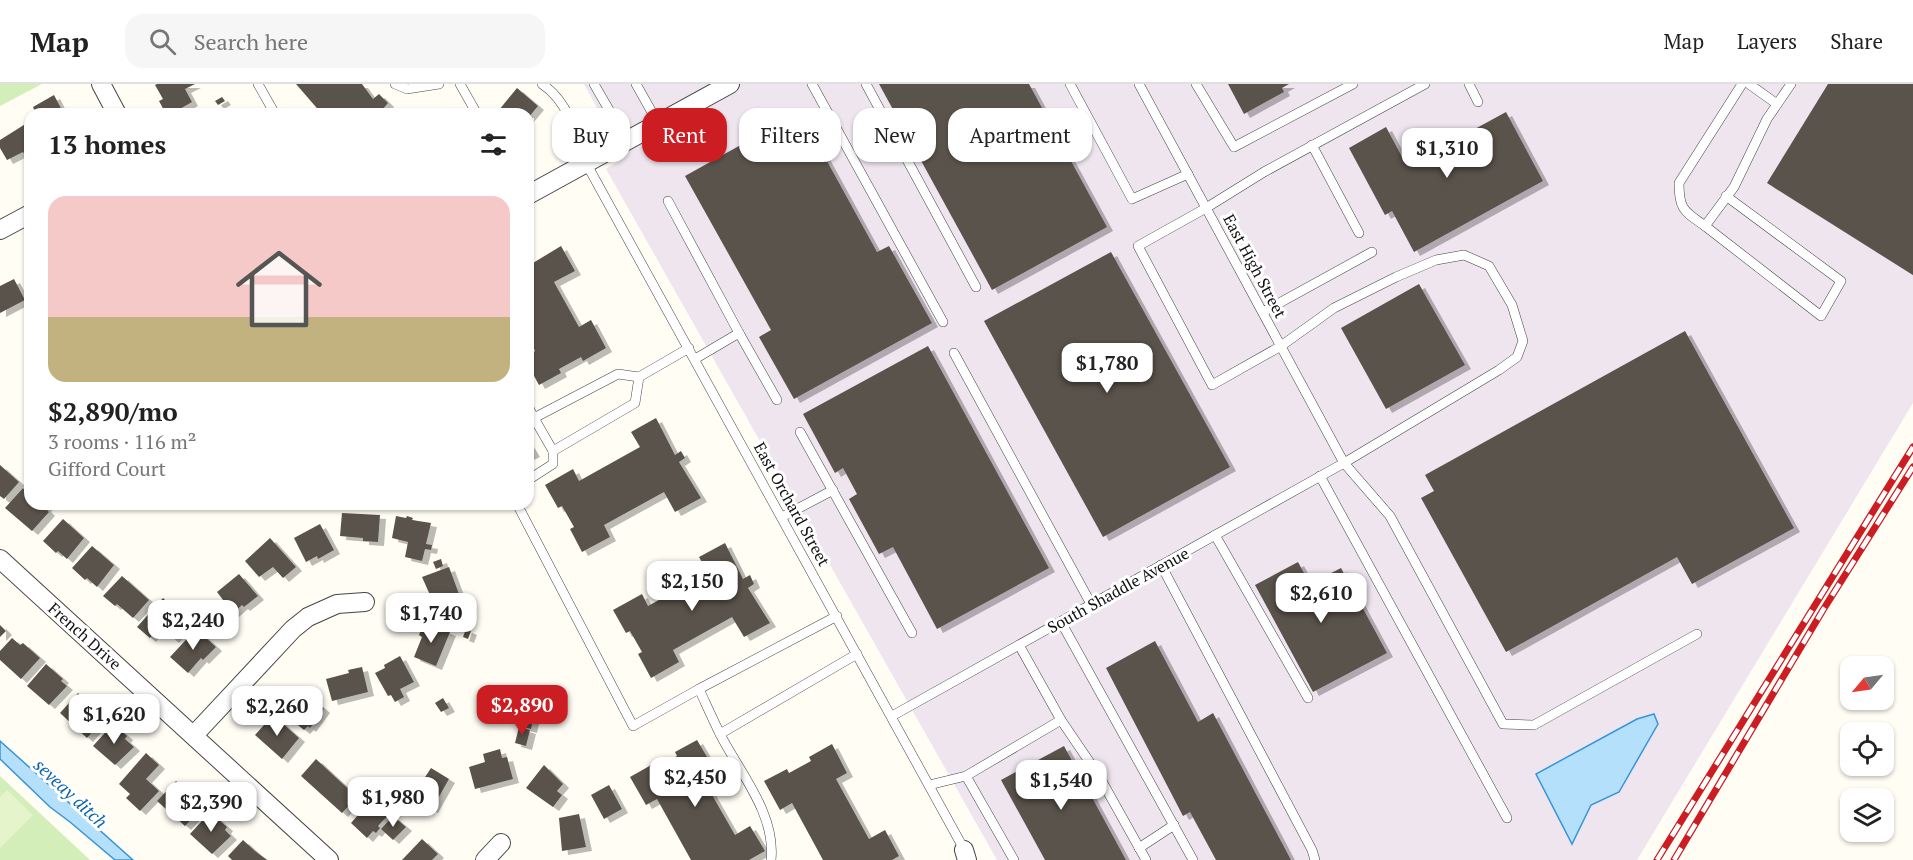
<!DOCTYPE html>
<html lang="en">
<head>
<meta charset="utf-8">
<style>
  body { margin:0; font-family:"PT Serif",serif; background:#f6f6f6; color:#222; height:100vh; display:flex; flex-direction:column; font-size:22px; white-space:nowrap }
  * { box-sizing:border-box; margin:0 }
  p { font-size:20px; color:#767676 }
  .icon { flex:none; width:33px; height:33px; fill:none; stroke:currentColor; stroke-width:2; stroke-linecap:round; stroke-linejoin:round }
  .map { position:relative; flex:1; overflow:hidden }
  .panel { position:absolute; left:24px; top:24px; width:510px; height:402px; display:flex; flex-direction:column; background:#fff; border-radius:18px; box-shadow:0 2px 4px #0004 }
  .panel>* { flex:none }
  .banner { position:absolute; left:552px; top:24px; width:570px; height:54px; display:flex; gap:12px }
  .needle { width:39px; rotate:241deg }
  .fabs { position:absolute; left:1840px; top:572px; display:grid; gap:12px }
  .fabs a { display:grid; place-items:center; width:54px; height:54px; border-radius:12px; background:#fff; box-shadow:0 2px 4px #0004; font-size:30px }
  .price { position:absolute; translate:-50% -51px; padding:0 14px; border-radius:12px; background:#fff; color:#222; font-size:20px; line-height:39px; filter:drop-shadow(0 2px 3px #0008) }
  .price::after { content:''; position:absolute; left:50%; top:36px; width:18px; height:14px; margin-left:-9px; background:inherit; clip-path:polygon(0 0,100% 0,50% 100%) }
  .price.on { background:#cc1d23; color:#fff }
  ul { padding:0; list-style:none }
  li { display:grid; align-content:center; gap:12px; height:318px; padding:0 24px }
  li span { display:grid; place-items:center; height:186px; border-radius:18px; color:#555 }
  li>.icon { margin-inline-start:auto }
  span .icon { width:108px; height:108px; fill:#fffc; stroke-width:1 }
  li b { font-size:26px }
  h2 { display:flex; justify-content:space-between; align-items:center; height:72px; padding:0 24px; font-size:26px }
  .pill { padding:0 21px; border-radius:18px; background:#fff; box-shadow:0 2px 4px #0004; font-size:21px; line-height:54px }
  .pill.on { background:#cc1d23; color:#fff }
  header { display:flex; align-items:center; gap:36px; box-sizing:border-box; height:84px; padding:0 30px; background:#fff; border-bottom:2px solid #e0e0e0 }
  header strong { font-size:28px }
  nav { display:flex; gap:33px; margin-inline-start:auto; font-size:21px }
  .search { width:420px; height:54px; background:#f6f6f6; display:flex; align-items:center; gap:15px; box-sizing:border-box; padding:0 21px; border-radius:18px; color:#767676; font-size:22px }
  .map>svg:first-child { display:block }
  .industrial { fill:#eee5ef }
  .green { fill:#d4eeba }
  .pitch { fill:#e6f4cc }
  .water { fill:#b5e0fb; stroke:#3695d7; stroke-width:1.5 }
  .building { fill:#5a524c; filter:url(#shadow) }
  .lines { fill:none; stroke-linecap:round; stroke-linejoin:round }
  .service-casing { stroke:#444; stroke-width:10 }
  .minor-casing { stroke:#444; stroke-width:20 }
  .service { stroke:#fff; stroke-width:9 }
  .minor { stroke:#fff; stroke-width:18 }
  .rail-casing { stroke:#cc1d23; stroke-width:7 }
  .rail { stroke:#fff; stroke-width:4.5; stroke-dasharray:14; stroke-linecap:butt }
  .labels { text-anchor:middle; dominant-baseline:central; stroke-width:6; stroke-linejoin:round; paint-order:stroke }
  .street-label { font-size:16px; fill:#111; stroke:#fff }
  .water-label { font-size:18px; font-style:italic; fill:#0f66ae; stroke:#fff }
</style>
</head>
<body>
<header>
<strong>Map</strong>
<div class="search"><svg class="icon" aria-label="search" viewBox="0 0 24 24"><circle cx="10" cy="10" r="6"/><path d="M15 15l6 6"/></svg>Search here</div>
<nav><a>Map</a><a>Layers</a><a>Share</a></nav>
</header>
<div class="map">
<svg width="1913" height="776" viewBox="0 0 1913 776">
  <defs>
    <filter id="shadow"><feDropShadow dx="6" dy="4" stdDeviation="0" flood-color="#0004"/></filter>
  </defs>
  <rect width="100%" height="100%" fill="#fffdf4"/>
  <polygon class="industrial" points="584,0 1913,0 1913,319 1637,776 997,776 606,85 624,74"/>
  <g class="green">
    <polygon points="0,0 42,0 0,22"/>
    <polygon points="0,692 90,776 0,776"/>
  </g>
  <polygon class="pitch" points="7,706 33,731 0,764 0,713"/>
  <g class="water">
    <polygon points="1654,630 1658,640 1619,708 1591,721 1572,760 1536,690 1637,635"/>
    <polygon points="0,657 133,776 115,776 70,738 50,723 0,675"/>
  </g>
  <g class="building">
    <polygon points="157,0 195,0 185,5 192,18 171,30 166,30 159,17 163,15 155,1"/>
    <polygon points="296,0 362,0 373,15 379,10 388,19 382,26 394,30 322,30"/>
    <polygon points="879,0 1029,0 1107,143 992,206"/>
    <polygon points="1228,0 1289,0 1282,4 1284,8 1244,30"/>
    <polygon points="1828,0 1913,0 1913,191 1767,99"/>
    <polygon points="517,4 538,22 528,34 528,30 504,30 499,26"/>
    <polygon points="54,11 64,30 36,30 33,23"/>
    <polygon points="222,13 225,17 218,21 215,17"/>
    <polygon points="800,28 877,168 889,162 932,239 794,315 759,253 771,246 685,92"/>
    <polygon points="1506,28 1543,97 1414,168 1392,127 1385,131 1349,64 1386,43 1407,82"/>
    <polygon points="27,39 30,44 30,81 23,68 7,76 0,64 0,56"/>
    <polygon points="561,162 575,187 554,198 579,243 591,236 606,264 583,277 581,273 559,285 561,289 539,301 528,281 528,271 535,267 528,253 528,182"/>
    <polygon points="1111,168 1230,383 1103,453 984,237"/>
    <polygon points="14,195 25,216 0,229 0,202"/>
    <polygon points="1419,200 1465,281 1386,325 1341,244"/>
    <polygon points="1685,247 1794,444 1692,500 1677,473 1506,568 1421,414 1434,407 1425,391"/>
    <polygon points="928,262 1049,484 937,545 893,463 879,470 849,415 857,410 843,384 835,389 803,330"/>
    <polygon points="656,334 675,371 681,367 685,374 679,378 701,414 675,428 664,408 604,441 610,453 582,468 570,445 574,443 562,422 558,424 545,401 573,385 579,397 640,363 631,348"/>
    <polygon points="528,359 534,369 528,372"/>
    <polygon points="0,381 19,398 4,415 0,412"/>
    <polygon points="23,404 30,411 30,420 48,420 45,424 49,428 32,447 5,424"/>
    <polygon points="342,429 380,431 378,458 363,457 363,454 340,452"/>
    <polygon points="396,432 406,434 407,432 413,434 412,436 431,439 426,460 432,461 431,466 425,465 422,477 405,473 408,458 392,454"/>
    <polygon points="63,435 84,454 67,475 58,467 56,469 43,457"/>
    <polygon points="320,440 334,466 318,475 317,472 306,478 294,454"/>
    <polygon points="270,454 296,483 283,494 273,483 259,493 245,477"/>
    <polygon points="725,459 743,495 750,491 754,500 748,504 770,539 744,553 732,533 673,566 679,578 651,594 638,570 642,568 630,547 626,549 613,526 642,510 648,522 708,489 699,473"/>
    <polygon points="92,462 114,481 97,503 87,494 85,496 72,484"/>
    <polygon points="441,475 443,482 436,485 433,478"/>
    <polygon points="1298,478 1310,500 1341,484 1387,569 1313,608 1255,501"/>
    <polygon points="449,483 459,510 434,520 422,493"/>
    <polygon points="239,490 258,512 244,523 242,521 233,529 217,508"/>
    <polygon points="122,492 149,516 133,534 117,520 115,522 103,512"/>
    <polygon points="163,514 188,538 173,555 159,543 150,554 137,543"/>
    <polygon points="213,527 219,533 215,537 208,531"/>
    <polygon points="424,538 450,548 436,582 414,573 422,553 419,551"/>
    <polygon points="0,541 6,547 0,553"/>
    <polygon points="196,545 216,563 203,576 201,574 188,589 170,573"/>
    <polygon points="466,545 471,547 468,555 463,553"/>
    <polygon points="12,554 20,561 23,559 40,574 21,595 0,576 0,567"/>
    <polygon points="1155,557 1198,638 1213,629 1291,776 1216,776 1190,728 1183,732 1106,584"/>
    <polygon points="400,572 414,598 400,605 404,613 395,618 391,611 388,612 375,589 385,584 384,581"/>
    <polygon points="46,580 63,595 61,597 67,602 49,621 27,602"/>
    <polygon points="362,583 368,608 332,617 326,595 349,589 348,586"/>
    <polygon points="302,605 324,625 310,644 308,642 304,646 284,630 291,619 290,618"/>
    <polygon points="78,609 89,618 86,621 103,636 87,654 60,629"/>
    <polygon points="443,614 449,624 441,628 435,619"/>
    <polygon points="273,631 299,654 282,675 255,651"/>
    <polygon points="522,633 533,636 531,645 520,642"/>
    <polygon points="113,640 127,652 125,655 134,663 115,681 93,662"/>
    <polygon points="519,643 530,646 526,662 515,659"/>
    <polygon points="697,656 713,683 700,690 735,751 750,742 765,767 749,776 691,776 657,715 646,721 630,693 653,680 656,685 677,672 675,668"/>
    <polygon points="832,660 847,689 836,695 869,755 885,746 899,772 892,776 823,776 792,719 780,726 764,697 787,685 789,689 811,677 809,673"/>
    <polygon points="1064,662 1126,776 1045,776 1001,696"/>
    <polygon points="500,665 502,674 507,673 513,695 475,705 469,683 485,678 483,670"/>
    <polygon points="146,669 159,681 146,695 159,707 140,727 126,714 130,710 119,700"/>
    <polygon points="316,675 357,713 342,729 301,692"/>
    <polygon points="544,681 563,700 557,707 562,711 553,723 526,704"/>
    <polygon points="431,684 449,695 432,725 412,713"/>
    <polygon points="176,697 188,707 185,709 202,724 185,742 157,717"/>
    <polygon points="609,701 622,725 604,735 591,711"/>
    <polygon points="374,713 391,728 378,742 380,744 376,749 373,747 367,754 351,739"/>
    <polygon points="210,728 227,743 225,746 231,752 212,770 190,750"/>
    <polygon points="579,730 586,763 562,767 559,734"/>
    <polygon points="393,732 406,743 393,756 381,745"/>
    <polygon points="422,755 438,770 432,776 402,776"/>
    <polygon points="243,756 255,767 267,776 232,776 228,772"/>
  </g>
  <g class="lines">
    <defs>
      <g id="service">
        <polyline points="258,0 275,30"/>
        <polyline points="395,0 407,5 439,0"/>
        <polyline points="460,0 477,30"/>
        <path d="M542,0C568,17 577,51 586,79L965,767"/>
        <polyline points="594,0 627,57"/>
        <polyline points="636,0 658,39"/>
        <polyline points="812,0 943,238"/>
        <polyline points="866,0 976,203"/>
        <polyline points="1070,0 1132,115 1188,90"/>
        <polyline points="1139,0 1344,379 1390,432 1503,640 1534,641 1697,550"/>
        <polyline points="1196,0 1234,63 1353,0"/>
        <polyline points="1469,0 1478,18"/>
        <path d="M1742,0L1679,99C1679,126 1684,127 1705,142L1734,103L1767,35L1791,0"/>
        <polyline points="1749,0 1777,20"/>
        <polyline points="1312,61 1359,149"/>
        <polyline points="668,117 739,249"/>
        <polyline points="1705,142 1821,232 1841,197 1726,112"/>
        <polyline points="1263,228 1372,168"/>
        <polyline points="954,269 1091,520"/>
        <polyline points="695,275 739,249 777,316"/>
        <polyline points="528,322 534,334 618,290 639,293"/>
        <polyline points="534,334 553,367"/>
        <polyline points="800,348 912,549"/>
        <polyline points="1320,392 1507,734"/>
        <polyline points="528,396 553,380 553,367 635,319 639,293 689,264"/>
        <polyline points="517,420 633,642 699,605 837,532"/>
        <polyline points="782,433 833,406"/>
        <polyline points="1215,451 1308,614"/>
        <polyline points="1161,481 1312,766 1315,776"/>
        <polyline points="1061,538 1193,776"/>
        <polyline points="1019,561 1061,636"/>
        <path d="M699,605C706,620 713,636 721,652C741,690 776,731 771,776"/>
        <polyline points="892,632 1344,379 1499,286 1517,273 1523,257 1512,221 1489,182 1464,171 1436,176 1396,193 1334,224 1281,262 1212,301 1138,162 1206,124 1264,88 1425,0"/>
        <polyline points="720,650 857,570"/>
        <polyline points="966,692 1061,636 1099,692 1146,776"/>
        <polyline points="929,701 966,692 1014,776"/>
        <polyline points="1139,764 1174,741"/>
      </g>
      <g id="minor">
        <polyline points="101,0 117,30"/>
        <polyline points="528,111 730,0"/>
        <polyline points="0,146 30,130"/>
        <polyline points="0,475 329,776"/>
        <polyline points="194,651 293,545 308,533 337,520 365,518"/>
        <polyline points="964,766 967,776"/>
        <polyline points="485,776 501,759"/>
      </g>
    </defs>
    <use href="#service" class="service-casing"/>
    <use href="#minor" class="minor-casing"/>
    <use href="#service" class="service"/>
    <use href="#minor" class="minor"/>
    <defs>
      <g id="rail">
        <polyline points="1657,776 1913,363"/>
        <polyline points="1674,776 1823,526 1913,383"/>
      </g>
    </defs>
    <use href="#rail" class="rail-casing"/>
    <use href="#rail" class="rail"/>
  </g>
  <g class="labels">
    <g class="street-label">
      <text transform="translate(1255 182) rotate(62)">East High Street</text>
      <text transform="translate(792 420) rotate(61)">East Orchard Street</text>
      <text transform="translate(1118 506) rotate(-29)">South Shaddle Avenue</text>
      <text transform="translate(85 552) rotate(42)">French Drive</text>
    </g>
    <g class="water-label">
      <text transform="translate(71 709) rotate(43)">seveay ditch</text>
    </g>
  </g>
</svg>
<div class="fabs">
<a><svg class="needle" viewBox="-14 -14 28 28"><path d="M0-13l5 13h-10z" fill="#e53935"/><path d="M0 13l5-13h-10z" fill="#767676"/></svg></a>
<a><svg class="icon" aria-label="locate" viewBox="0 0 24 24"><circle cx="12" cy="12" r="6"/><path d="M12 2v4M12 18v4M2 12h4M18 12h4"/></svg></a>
<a><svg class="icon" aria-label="layers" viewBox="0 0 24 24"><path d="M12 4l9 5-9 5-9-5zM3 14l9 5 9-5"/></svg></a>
</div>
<b class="price" style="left:1447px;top:95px">$1,310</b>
<b class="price" style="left:1107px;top:310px">$1,780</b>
<b class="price" style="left:692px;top:528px">$2,150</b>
<b class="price" style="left:1321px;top:540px">$2,610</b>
<b class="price" style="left:431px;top:560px">$1,740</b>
<b class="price" style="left:193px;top:567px">$2,240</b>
<b class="price on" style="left:522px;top:652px">$2,890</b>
<b class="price" style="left:277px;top:653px">$2,260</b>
<b class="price" style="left:114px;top:661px">$1,620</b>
<b class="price" style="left:695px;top:724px">$2,450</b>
<b class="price" style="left:1061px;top:727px">$1,540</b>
<b class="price" style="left:393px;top:744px">$1,980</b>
<b class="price" style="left:211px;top:749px">$2,390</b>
<div class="banner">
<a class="pill">Buy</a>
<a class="pill on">Rent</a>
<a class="pill">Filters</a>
<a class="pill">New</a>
<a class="pill">Apartment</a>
</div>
<section class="panel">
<h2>13 homes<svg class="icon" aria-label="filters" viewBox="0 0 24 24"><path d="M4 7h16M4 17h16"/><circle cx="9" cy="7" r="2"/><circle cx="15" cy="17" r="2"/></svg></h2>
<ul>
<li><span style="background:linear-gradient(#f6c9c9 65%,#c2b280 0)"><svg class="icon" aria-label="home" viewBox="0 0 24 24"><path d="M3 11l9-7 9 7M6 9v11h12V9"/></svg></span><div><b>$2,890/mo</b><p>3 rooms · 116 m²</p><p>Gifford Court</p></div></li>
</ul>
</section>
</div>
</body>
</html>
